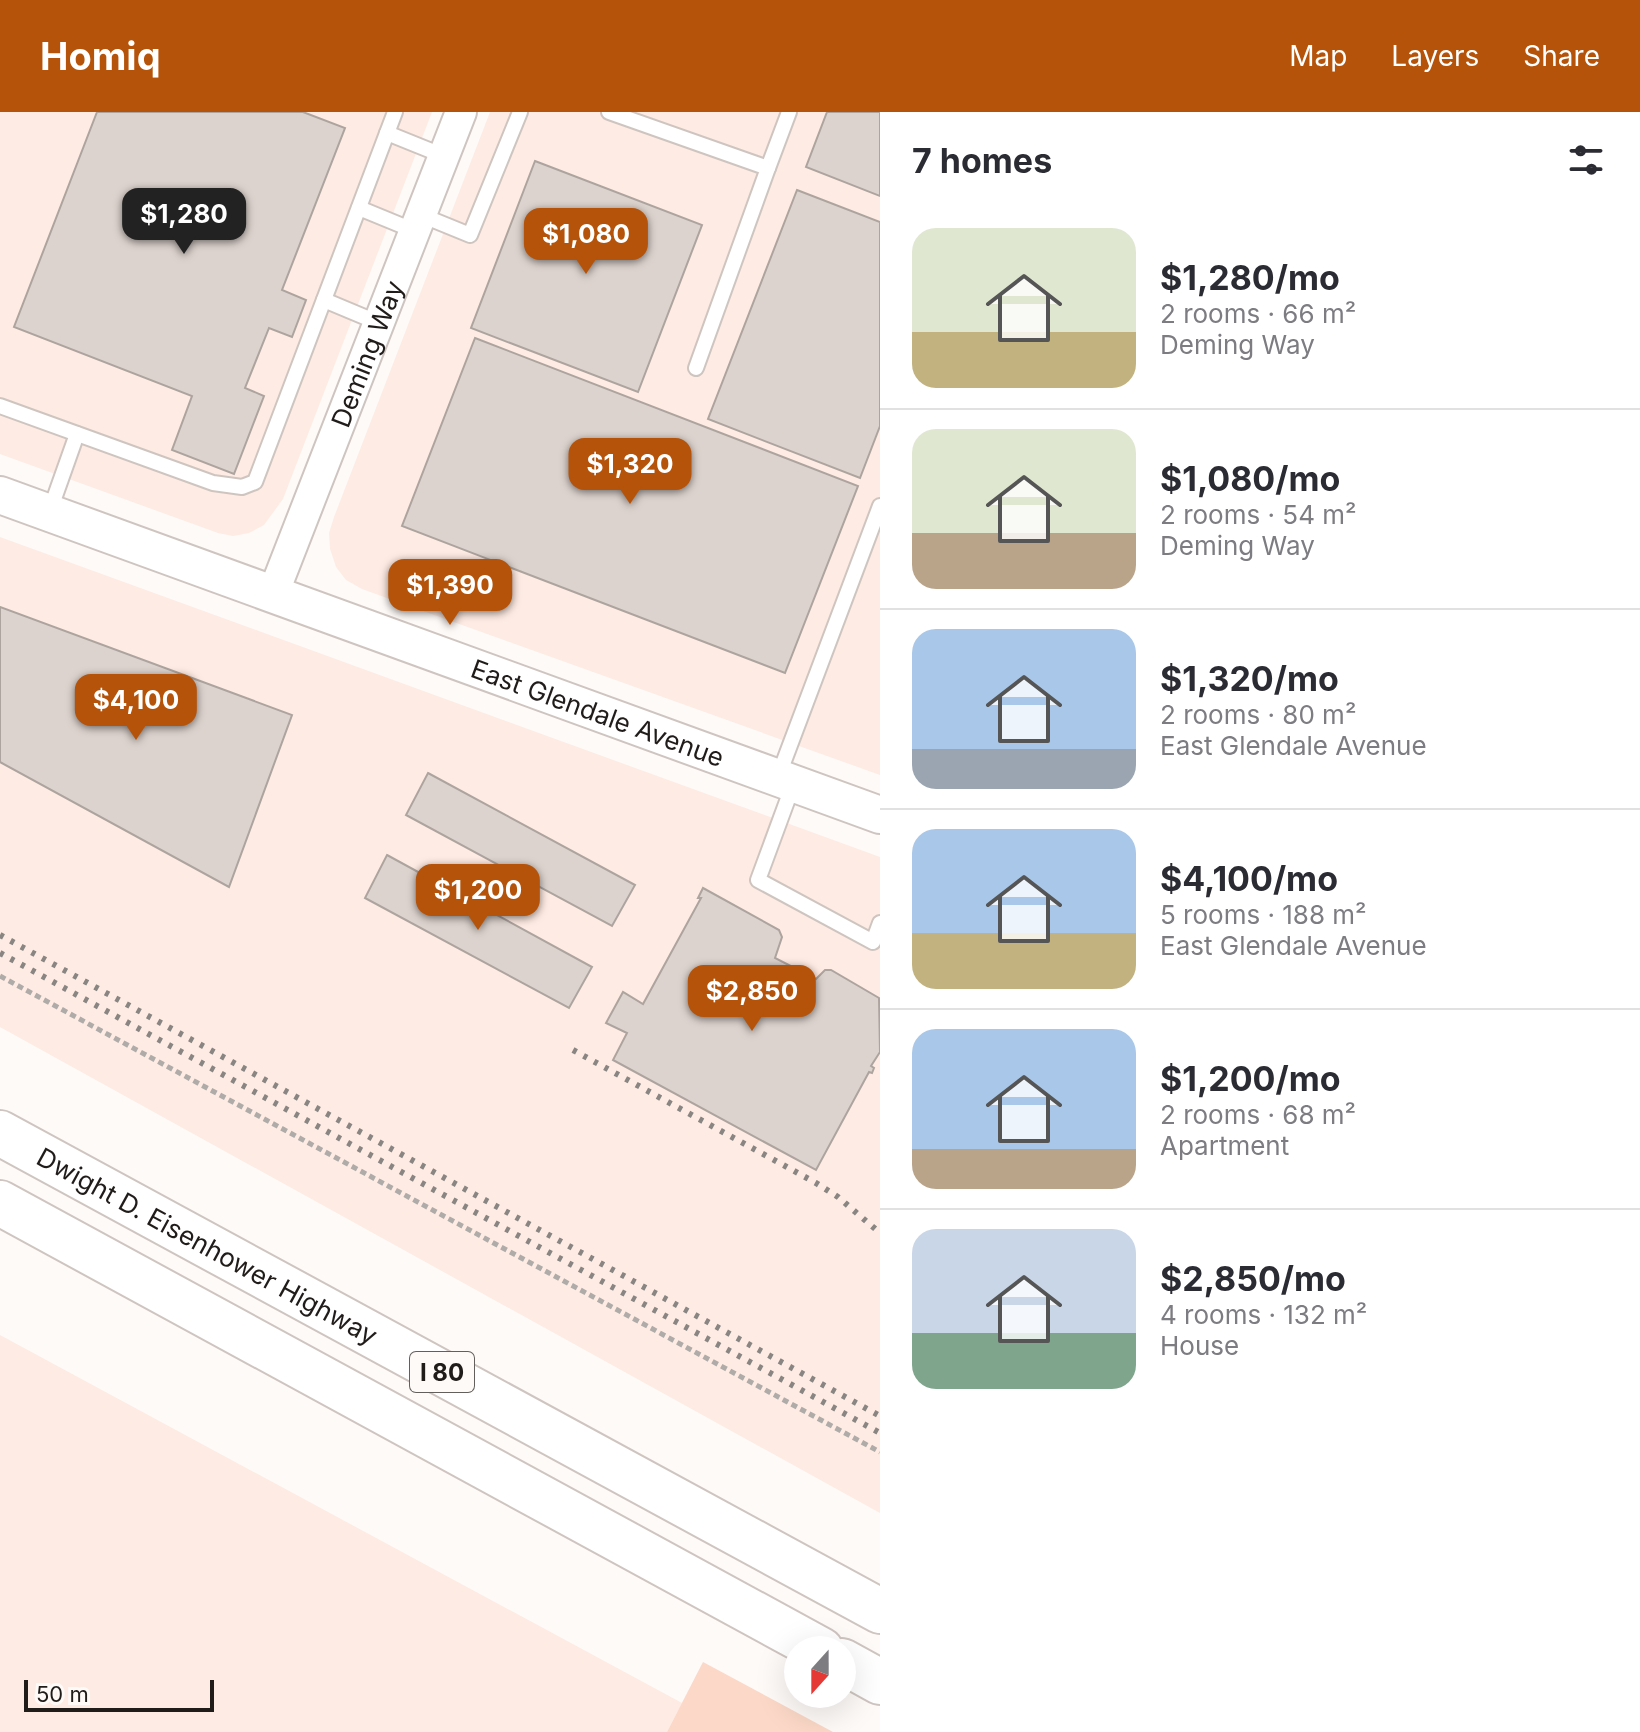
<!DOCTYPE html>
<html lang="en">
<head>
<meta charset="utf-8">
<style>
  body { margin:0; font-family:Inter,sans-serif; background:#f7f7f7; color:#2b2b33; height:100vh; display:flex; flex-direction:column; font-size:30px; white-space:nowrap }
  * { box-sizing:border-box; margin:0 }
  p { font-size:26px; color:#7c7c81 }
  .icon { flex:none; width:44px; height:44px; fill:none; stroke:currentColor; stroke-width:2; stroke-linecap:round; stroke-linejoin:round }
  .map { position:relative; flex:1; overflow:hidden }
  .side { display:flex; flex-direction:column; background:#fff; width:760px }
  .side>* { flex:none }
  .needle { width:52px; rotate:201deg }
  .buttons { position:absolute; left:784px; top:1524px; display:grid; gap:16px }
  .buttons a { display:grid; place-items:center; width:72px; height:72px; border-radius:50%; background:#fff; box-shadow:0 8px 32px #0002; font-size:40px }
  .scale { position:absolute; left:24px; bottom:20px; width:190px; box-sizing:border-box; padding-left:8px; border:4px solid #201c1a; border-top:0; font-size:22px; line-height:28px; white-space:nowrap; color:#201c1a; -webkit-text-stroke:6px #fefaf8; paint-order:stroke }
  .price { position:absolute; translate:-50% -68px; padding:0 18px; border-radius:16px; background:#b45309; color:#fff; font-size:26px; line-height:52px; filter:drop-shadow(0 2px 4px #0008) }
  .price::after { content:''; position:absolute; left:50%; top:48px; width:24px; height:18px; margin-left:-12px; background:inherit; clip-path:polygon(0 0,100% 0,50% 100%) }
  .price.current { background:#222; color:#fff }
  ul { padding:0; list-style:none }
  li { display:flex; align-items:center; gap:24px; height:200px; padding:0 32px }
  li+li { border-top:2px solid #e1e1e2 }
  li span { display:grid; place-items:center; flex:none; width:224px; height:160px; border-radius:24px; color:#555 }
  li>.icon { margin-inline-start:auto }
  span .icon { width:96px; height:96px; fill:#fffc; stroke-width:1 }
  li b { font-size:34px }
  h2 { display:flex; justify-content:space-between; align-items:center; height:96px; padding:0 32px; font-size:34px }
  header { display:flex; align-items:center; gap:48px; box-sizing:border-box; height:112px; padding:0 40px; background:#b45309; color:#fff }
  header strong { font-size:38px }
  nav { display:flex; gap:44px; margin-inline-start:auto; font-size:28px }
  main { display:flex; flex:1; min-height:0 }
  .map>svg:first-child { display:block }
  .built { fill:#feebe3 }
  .green { fill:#fbd8c7 }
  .building { fill:#ddd3ce; stroke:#aea49f; stroke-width:2 }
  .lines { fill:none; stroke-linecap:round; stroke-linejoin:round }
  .service-casing { stroke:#cfc5c0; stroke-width:18 }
  .minor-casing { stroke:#cfc5c0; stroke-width:34 }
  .tertiary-casing { stroke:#cfc5c0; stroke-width:40 }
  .motorway-casing { stroke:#cfc5c0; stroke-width:48 }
  .path { stroke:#afaba9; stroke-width:5; stroke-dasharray:6 4; stroke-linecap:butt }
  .service { stroke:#fff; stroke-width:14 }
  .minor { stroke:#fff; stroke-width:30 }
  .tertiary { stroke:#fff; stroke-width:36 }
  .motorway { stroke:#fff; stroke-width:44 }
  .rail { stroke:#898583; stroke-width:6; stroke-dasharray:4 8; stroke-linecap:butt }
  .labels { text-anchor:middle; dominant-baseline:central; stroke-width:6; stroke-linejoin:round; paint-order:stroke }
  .shield { fill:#fefaf8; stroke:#635f5d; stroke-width:2 }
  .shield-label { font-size:24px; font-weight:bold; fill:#201c1a }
  .street-label { font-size:26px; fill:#201c1a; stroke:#fefaf8 }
</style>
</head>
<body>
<header>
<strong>Homiq</strong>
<nav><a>Map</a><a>Layers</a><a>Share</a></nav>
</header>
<main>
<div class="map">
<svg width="880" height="1620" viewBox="0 0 880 1620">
  <rect width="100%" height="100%" fill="#fefaf8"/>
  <g class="built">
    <polygon points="0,0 432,0 283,387 264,413 249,421 233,424 218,421 0,342"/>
    <polygon points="490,0 880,0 880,663 362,477 346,468 336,455 330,437 329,421 334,405"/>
    <polygon points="0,425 880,745 880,1401 0,915"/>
    <polygon points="0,1223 682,1591 667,1620 0,1620"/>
  </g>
  <polygon class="green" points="703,1550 833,1620 667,1620"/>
  <g class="building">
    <polygon points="97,0 303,0 345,16 282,178 306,188 292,225 269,216 245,276 264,284 234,362 172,338 192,284 14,215"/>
    <polygon points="827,0 880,0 880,84 806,55"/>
    <polygon points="535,49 702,113 638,280 471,216"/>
    <polygon points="797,78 880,110 880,314 860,366 708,307"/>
    <polygon points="475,226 858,374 785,561 402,414"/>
    <polygon points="0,495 292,603 229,775 0,650"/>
    <polygon points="428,661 635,773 612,814 406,703"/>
    <polygon points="387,743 592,855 569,896 365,786"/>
    <polygon points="703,776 779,818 782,825 775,846 816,867 825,858 831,858 879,886 880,940 871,954 874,956 872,961 869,960 816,1058 613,948 627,921 606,911 623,880 643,892 701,786 698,786"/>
  </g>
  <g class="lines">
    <defs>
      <g id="service">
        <polyline points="609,0 768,56 696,256"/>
        <polyline points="387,21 444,44"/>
        <polyline points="768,56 789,0"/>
        <polyline points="359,96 415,119"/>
        <polyline points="421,103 470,123 520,0"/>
        <polyline points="324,188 379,211"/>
        <polyline points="0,294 213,371 242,375 255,370 395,0"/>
        <polyline points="49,401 77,322"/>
        <polyline points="778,665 880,394"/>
        <polyline points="793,673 758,768 873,830 880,811"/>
      </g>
      <g id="minor">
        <path id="s1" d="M273,482L461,0"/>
      </g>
      <g id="tertiary">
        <path id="s2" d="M0,383L880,703"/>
      </g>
      <g id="motorway">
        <path id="s3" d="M0,1021L880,1499"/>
        <polyline points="0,1091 821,1538"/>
        <polyline points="842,1549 880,1570"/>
      </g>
    </defs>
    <use href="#service" class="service-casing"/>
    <use href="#minor" class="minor-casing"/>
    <use href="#tertiary" class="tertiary-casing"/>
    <use href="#motorway" class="motorway-casing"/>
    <polyline class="path" points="0,864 880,1340"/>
    <use href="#service" class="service"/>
    <use href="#minor" class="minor"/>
    <use href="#tertiary" class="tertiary"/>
    <use href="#motorway" class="motorway"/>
    <g class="rail">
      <polyline points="0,823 880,1304"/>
      <polyline points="0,841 880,1321"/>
      <polyline points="573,938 816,1071 838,1085 880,1121"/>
    </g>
  </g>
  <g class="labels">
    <rect class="shield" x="410" y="1240" width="64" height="40" rx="6"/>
    <g class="shield-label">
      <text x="442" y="1260">I 80</text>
    </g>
    <g class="street-label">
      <text stroke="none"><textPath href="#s1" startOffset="258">Deming Way</textPath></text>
      <text stroke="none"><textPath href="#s2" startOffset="636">East Glendale Avenue</textPath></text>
      <text stroke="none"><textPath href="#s3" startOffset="236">Dwight D. Eisenhower Highway</textPath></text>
    </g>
  </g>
</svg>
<div class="buttons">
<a><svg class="needle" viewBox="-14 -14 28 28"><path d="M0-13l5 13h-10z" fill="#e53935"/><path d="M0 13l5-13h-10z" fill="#7c7c81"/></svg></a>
</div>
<div class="scale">50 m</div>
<b class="price current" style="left:184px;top:144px">$1,280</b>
<b class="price" style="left:586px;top:164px">$1,080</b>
<b class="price" style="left:630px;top:394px">$1,320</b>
<b class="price" style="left:450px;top:515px">$1,390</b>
<b class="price" style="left:136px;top:630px">$4,100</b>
<b class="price" style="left:478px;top:820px">$1,200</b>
<b class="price" style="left:752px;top:921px">$2,850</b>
</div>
<section class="side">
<h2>7 homes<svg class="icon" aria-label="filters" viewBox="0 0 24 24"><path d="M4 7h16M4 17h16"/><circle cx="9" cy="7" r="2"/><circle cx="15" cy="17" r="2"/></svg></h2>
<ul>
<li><span style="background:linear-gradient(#dfe7d0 65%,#c2b280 0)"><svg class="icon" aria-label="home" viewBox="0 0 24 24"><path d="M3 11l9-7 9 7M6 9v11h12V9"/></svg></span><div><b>$1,280/mo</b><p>2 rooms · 66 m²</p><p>Deming Way</p></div></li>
<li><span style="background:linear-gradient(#dfe7d0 65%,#b9a48a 0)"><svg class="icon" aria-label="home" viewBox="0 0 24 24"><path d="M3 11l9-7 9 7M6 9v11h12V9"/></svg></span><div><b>$1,080/mo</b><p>2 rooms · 54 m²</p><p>Deming Way</p></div></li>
<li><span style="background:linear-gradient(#a9c7e8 75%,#9aa5b1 0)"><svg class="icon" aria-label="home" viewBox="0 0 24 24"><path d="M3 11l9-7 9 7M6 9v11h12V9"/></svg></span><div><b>$1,320/mo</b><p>2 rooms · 80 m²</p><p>East Glendale Avenue</p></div></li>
<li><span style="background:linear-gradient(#a9c7e8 65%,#c2b280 0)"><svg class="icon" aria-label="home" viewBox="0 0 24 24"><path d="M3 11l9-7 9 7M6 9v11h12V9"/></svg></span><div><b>$4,100/mo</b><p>5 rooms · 188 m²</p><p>East Glendale Avenue</p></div></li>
<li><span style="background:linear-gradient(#a9c7e8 75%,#b9a48a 0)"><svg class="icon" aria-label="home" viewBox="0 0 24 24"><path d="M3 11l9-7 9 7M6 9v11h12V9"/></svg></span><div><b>$1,200/mo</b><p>2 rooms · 68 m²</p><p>Apartment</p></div></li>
<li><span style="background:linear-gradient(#c9d6e8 65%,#7fa58c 0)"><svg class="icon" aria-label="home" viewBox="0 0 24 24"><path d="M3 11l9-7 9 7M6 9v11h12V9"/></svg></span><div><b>$2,850/mo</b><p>4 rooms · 132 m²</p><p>House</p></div></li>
</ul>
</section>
</main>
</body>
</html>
